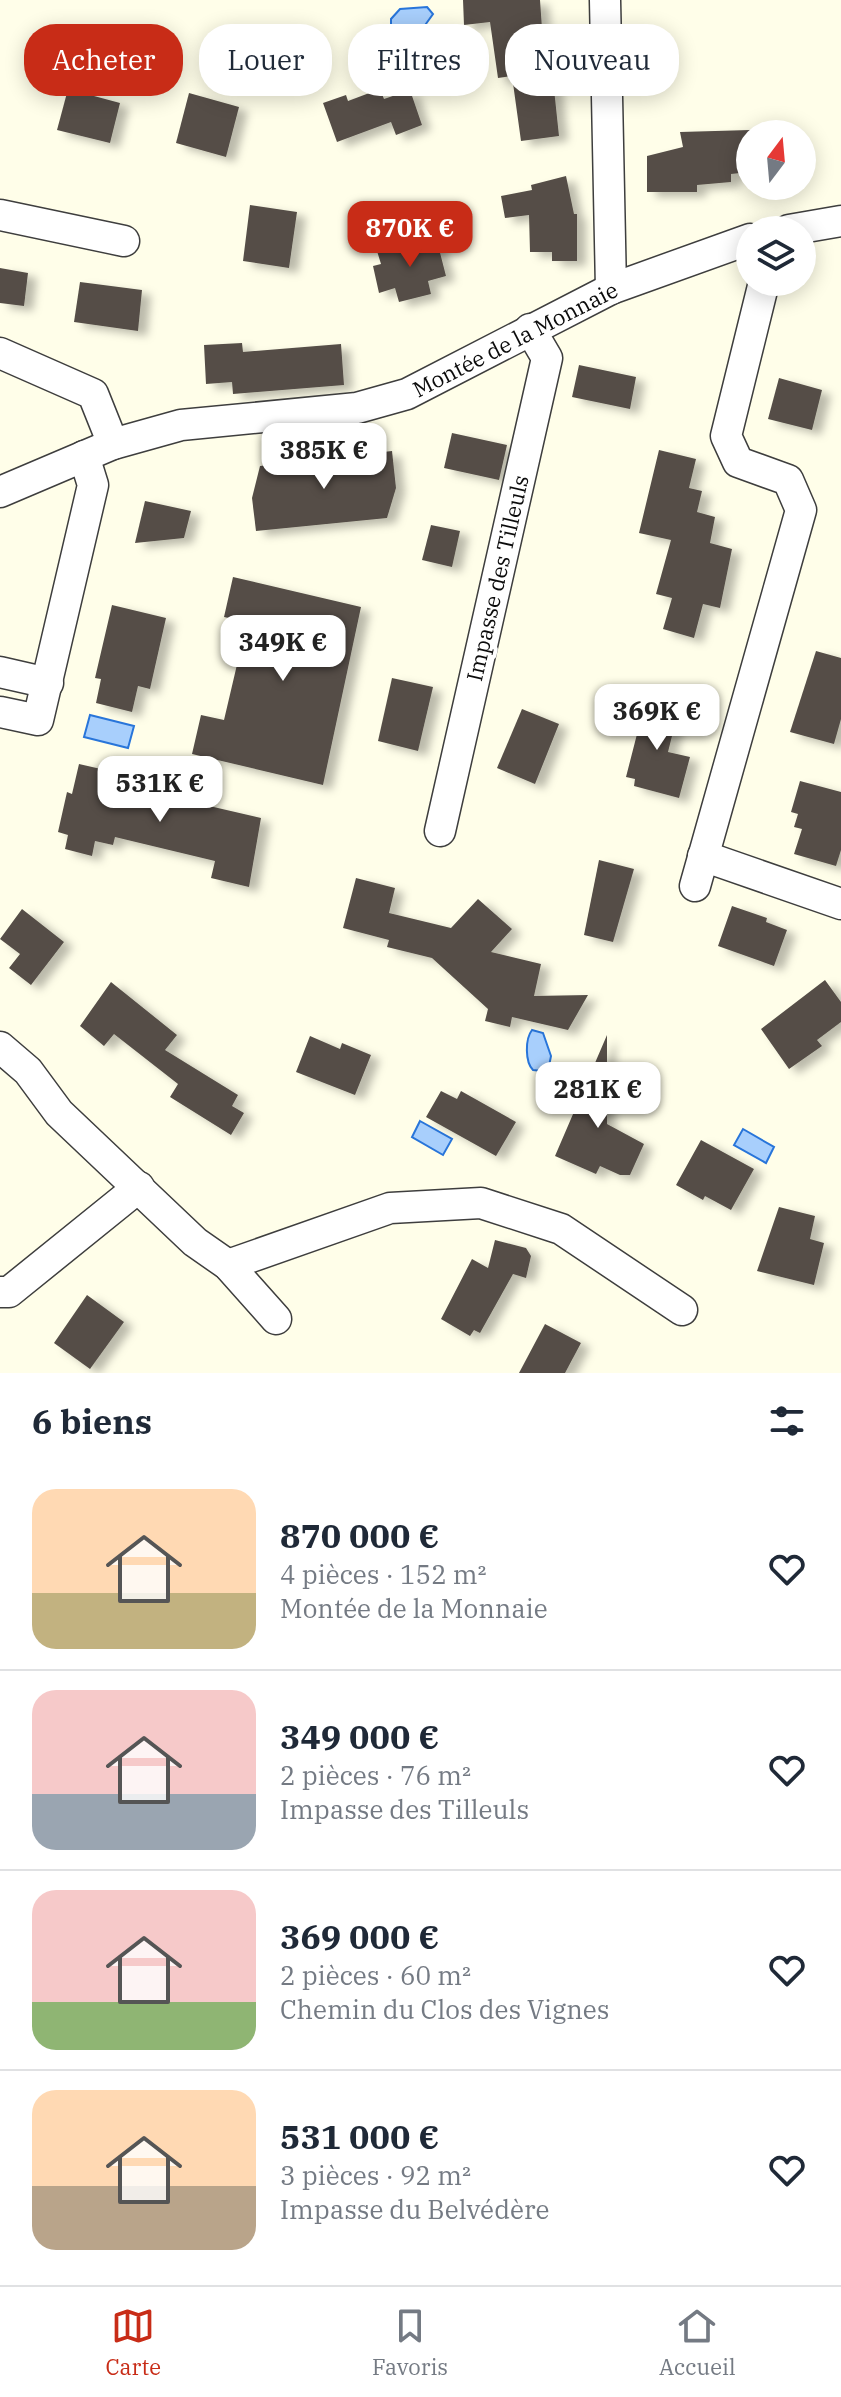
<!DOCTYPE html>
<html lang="fr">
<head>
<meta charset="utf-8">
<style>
  body { margin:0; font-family:"IBM Plex Serif",serif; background:#f6f6f7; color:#1f2937; height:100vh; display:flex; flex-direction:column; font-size:30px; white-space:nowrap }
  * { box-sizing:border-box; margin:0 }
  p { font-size:26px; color:#747a83 }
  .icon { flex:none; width:44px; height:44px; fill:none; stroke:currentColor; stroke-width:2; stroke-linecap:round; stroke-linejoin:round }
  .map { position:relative; height:1373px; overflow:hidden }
  .drawer { display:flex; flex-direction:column; background:#fff; flex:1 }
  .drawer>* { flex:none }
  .hud { position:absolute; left:24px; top:24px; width:794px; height:72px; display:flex; gap:16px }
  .needle { width:52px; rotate:16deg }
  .tools { position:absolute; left:736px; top:120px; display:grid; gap:16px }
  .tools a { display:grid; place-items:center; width:80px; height:80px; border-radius:50%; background:#fff; box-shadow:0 4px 20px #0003; font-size:40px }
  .price { position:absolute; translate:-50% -68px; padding:0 18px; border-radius:16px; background:#fff; color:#222; font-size:26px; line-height:52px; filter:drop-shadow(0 2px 4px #0008) }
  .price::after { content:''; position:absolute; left:50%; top:48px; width:24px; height:18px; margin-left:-12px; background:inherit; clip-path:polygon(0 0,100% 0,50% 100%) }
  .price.on { background:#c82c17; color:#fff }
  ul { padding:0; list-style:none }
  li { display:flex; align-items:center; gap:24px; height:200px; padding:0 32px }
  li+li { border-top:2px solid #e0e1e3 }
  li span { display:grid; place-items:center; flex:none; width:224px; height:160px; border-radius:24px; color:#555 }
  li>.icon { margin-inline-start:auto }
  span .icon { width:96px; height:96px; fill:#fffc; stroke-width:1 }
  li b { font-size:34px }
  h2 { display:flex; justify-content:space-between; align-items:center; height:96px; padding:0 32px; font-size:34px }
  .pill { padding:0 28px; border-radius:32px; background:#fff; box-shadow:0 4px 20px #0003; font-size:28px; line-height:72px }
  .pill.on { background:#c82c17; color:#fff }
  .dock { display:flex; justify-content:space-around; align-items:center; height:112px; border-top:2px solid #e0e1e3; background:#fff; font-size:22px; color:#747a83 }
  .dock a { display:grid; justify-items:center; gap:4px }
  .dock .on { color:#c82c17 }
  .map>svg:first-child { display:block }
  .water { fill:#a8cffc; stroke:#2875da; stroke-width:2 }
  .building { fill:#554e47; filter:url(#shadow) }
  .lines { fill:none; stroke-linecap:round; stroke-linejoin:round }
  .street-casing { stroke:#3e3e3e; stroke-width:33 }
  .street { stroke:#fff; stroke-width:30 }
  .labels { text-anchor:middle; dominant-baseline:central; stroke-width:8; stroke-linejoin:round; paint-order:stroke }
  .street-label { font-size:22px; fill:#0b0b0b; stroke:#fff }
</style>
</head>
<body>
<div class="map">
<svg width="841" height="1373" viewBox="0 0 841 1373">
  <defs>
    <filter id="shadow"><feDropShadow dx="9" dy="5" stdDeviation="4" flood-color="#0004"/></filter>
  </defs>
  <rect width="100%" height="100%" fill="#fffee9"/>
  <g class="water">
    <polygon points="427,7 433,14 423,28 405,33 391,25 391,19 400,9"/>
    <polygon points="90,715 134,726 128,748 84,737"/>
    <path d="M532,1030L543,1033L551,1056L549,1066L542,1071L533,1070C525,1062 525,1039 532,1030Z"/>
    <polygon points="420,1121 452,1139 443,1155 412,1137"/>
    <polygon points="743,1129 774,1147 766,1163 734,1145"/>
  </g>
  <g class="building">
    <polygon points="463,0 540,0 545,71 552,70 559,136 521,141 512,76 498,78 490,22 464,25"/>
    <polygon points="68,89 120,103 110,143 57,130"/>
    <polygon points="380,89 384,99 410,90 422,125 396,135 391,122 337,142 323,103 346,95 348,101"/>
    <polygon points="189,93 239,107 226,157 176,143"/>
    <polygon points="750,130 750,172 731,174 731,182 697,185 697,192 647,192 647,156 683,147 680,132"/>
    <polygon points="566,176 574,214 577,214 577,261 552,261 552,252 530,252 529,215 505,218 501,196 532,190 531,185"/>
    <polygon points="250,205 297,212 289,268 243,261"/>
    <polygon points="436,237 446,276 428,281 431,294 399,302 395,288 379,293 373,266 381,264 377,251"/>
    <polygon points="0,268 28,273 24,306 0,303"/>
    <polygon points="80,282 142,290 138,331 74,322"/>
    <polygon points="242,343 243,352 341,344 344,385 233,394 232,382 206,384 204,345"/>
    <polygon points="579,365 636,377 630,409 572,397"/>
    <polygon points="779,378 822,390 812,430 768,419"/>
    <polygon points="452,433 507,445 499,480 444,468"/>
    <polygon points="659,450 696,459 689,488 702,491 697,512 715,517 710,543 732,549 720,608 703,604 694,638 663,629 672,598 656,594 671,540 639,533"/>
    <polygon points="392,451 396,488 387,518 256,531 252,498 260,466"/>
    <polygon points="145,501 191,511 184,538 135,543"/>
    <polygon points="431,525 460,531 452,567 422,560"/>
    <polygon points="233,577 361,607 323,785 192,754 201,715 224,720 247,622 224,617"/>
    <polygon points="112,605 166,618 150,689 138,686 132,712 96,703 101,679 95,678"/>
    <polygon points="816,651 841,658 841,719 834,744 790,732"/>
    <polygon points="392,678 433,687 418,751 378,741"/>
    <polygon points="646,699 679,708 668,752 690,757 679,798 634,786 635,779 626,777"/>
    <polygon points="522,709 559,724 535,784 497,768"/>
    <polygon points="79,764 114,772 109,792 159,804 166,778 197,785 192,802 261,818 249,887 211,878 215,861 115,837 113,845 95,841 92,856 65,849 68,835 58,832 67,792 72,794"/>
    <polygon points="800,781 841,792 841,850 836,866 794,854 802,829 794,827 798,814 791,812"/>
    <polygon points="599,860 634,869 613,942 584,935"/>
    <polygon points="356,878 395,888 389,913 451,928 478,899 512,929 491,952 541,964 534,996 588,995 568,1030 512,1017 510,1027 485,1021 488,1009 432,958 387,947 389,940 343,928"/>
    <polygon points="732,906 767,918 766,922 787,930 774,966 718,946"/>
    <polygon points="22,909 64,942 31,985 9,968 20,954 0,939"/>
    <polygon points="825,980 841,1002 841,1022 817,1040 822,1046 789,1069 761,1029"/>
    <polygon points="111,982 177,1035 165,1050 238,1095 232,1106 244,1113 231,1135 170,1097 178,1084 114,1034 104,1046 80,1026"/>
    <polygon points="607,1035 607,1124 644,1144 630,1175 620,1175 600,1166 596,1174 555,1156"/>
    <polygon points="310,1036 340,1049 342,1043 371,1055 355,1095 296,1072"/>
    <polygon points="441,1091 457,1099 461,1091 516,1122 496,1156 426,1117"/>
    <polygon points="701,1140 754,1169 731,1210 705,1196 703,1200 676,1185"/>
    <polygon points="779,1207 815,1216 810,1239 824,1243 814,1285 757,1271"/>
    <polygon points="495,1240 526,1248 531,1256 526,1278 513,1274 480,1333 474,1330 470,1336 441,1319 472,1259 488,1268"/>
    <polygon points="87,1295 124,1322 90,1369 54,1343"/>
    <polygon points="545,1324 581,1343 565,1373 519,1373"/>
  </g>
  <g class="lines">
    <defs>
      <g id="street">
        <polyline points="605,0 611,289"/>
        <polyline points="0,215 124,241"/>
        <polyline points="789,230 841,221"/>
        <polyline points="0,353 93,394 113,444"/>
        <polyline points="0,492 113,444 181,425 357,408 407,394 611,289 750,239"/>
        <polyline points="0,672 48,683"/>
        <polyline points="0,712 38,720 93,485 84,456"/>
        <polyline points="440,831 547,358 530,329"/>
        <polyline points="703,856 841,904"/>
        <polyline points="695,886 801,510 788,480 738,462 726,436 764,282"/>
        <polyline points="0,1047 28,1071 59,1113 195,1242 228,1265 276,1319"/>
        <polyline points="228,1265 390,1208 481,1203 561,1229 682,1310"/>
        <polyline points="0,1292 9,1292 139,1187"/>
      </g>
    </defs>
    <use href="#street" class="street-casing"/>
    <use href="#street" class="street"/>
  </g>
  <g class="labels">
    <g class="street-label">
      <text transform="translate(515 339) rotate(-27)">Montée de la Monnaie</text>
      <text transform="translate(497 578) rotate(-77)">Impasse des Tilleuls</text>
    </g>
  </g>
</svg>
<div class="tools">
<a><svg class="needle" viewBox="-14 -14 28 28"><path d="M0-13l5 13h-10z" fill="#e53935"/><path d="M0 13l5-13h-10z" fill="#747a83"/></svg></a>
<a><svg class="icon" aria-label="layers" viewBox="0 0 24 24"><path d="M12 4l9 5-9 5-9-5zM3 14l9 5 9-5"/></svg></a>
</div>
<b class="price on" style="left:410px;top:269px">870K €</b>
<b class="price" style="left:324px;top:491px">385K €</b>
<b class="price" style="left:283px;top:683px">349K €</b>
<b class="price" style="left:657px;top:752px">369K €</b>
<b class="price" style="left:160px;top:824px">531K €</b>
<b class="price" style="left:598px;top:1130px">281K €</b>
<div class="hud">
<a class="pill on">Acheter</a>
<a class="pill">Louer</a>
<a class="pill">Filtres</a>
<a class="pill">Nouveau</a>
</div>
</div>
<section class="drawer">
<h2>6 biens<svg class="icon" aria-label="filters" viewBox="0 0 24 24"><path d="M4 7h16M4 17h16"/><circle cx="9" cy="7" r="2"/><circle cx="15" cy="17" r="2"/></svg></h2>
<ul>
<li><span style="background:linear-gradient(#ffd9b3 65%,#c2b280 0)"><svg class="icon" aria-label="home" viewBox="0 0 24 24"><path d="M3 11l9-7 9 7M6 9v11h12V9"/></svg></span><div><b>870 000 €</b><p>4 pièces · 152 m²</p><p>Montée de la Monnaie</p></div><svg class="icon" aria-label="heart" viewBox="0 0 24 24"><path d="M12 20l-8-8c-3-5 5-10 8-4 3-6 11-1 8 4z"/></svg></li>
<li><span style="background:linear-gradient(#f6c9c9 65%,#9aa5b1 0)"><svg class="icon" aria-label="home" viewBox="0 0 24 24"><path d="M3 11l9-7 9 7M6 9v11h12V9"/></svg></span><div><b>349 000 €</b><p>2 pièces · 76 m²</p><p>Impasse des Tilleuls</p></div><svg class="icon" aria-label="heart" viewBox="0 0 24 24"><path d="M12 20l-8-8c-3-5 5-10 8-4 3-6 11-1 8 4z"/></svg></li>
<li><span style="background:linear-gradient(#f6c9c9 70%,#8fb573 0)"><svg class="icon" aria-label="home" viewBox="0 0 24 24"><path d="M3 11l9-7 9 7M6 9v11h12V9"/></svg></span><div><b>369 000 €</b><p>2 pièces · 60 m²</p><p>Chemin du Clos des Vignes</p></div><svg class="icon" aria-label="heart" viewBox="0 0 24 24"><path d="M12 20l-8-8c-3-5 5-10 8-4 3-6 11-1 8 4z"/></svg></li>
<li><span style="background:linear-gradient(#ffd9b3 60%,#b9a48a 0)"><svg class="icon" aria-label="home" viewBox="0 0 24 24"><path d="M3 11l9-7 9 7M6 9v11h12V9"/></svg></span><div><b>531 000 €</b><p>3 pièces · 92 m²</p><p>Impasse du Belvédère</p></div><svg class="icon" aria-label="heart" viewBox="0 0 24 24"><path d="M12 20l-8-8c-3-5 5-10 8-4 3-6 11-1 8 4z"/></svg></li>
</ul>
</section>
<nav class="dock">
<a class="on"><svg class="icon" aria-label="map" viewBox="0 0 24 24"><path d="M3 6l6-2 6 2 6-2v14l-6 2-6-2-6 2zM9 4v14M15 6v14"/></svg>Carte</a>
<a><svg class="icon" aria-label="saved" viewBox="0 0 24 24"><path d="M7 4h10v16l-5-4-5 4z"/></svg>Favoris</a>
<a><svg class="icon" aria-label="home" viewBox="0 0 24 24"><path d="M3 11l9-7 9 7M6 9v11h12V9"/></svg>Accueil</a>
</nav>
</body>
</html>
